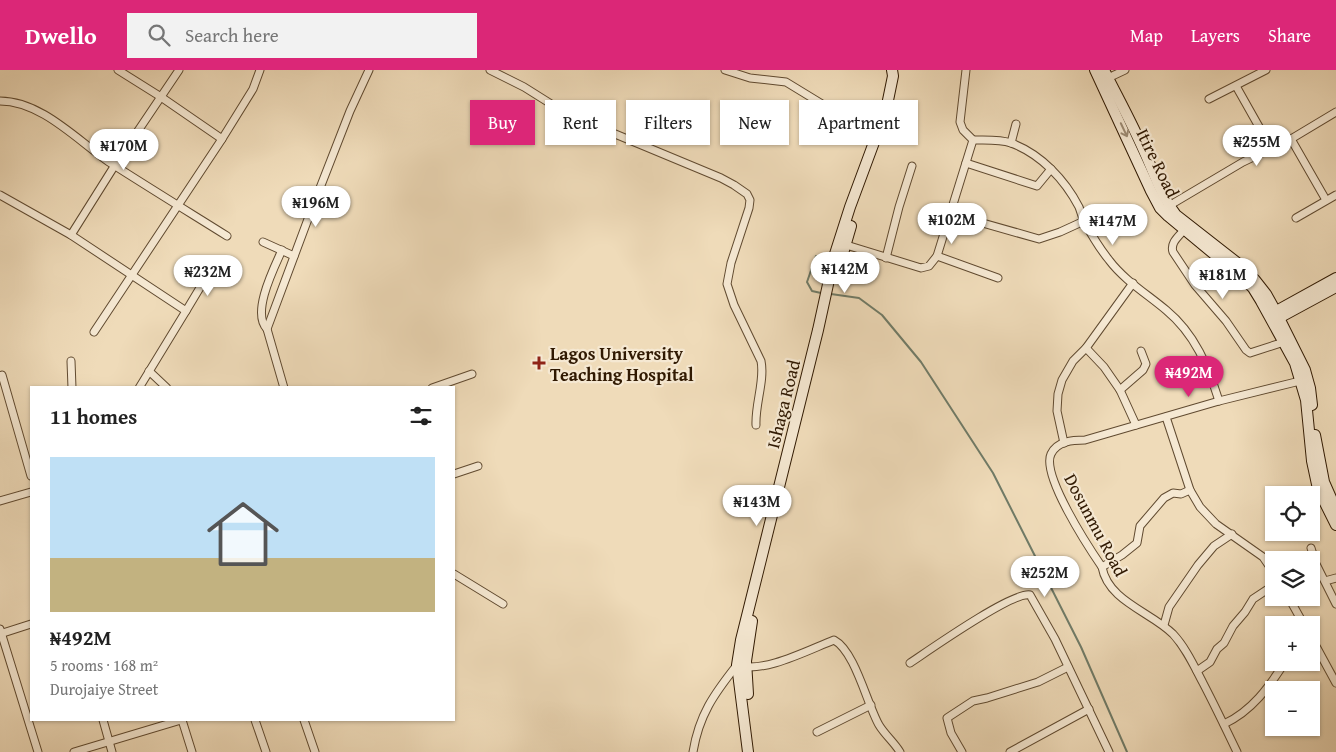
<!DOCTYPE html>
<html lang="en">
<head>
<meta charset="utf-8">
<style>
  body { margin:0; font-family:"Gentium Book Plus",serif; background:#f2f2f2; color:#222; height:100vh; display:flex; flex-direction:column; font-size:19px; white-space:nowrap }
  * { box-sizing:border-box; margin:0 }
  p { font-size:16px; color:#767676 }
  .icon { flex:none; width:28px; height:28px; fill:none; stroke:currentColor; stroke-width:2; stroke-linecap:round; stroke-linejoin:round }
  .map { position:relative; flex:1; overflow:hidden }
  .sheet { position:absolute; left:30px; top:316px; width:425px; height:335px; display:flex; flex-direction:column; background:#fff; border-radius:0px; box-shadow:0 1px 4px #0004 }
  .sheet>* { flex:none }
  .top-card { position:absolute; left:470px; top:30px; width:475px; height:45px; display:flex; gap:10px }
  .tools { position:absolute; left:1265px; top:416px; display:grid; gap:10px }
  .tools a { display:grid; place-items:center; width:55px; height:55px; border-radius:0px; background:#fff; box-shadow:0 1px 4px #0004; font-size:25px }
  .price { position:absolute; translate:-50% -42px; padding:0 11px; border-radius:18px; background:#fff; color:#222; font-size:16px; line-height:32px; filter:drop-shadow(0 1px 2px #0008) }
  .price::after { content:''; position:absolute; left:50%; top:30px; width:15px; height:11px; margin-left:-8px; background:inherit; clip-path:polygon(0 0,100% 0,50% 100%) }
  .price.selected { background:#db2777; color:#fff }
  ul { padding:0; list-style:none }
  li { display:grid; align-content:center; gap:10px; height:265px; padding:0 20px }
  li+li { border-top:1px solid #e0e0e0 }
  li span { display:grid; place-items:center; height:155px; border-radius:0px; color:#555 }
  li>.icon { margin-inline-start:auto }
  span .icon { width:90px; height:90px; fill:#fffc; stroke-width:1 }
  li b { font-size:21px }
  h2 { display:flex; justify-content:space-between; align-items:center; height:60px; padding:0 20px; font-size:21px }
  .tag { padding:0 18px; border-radius:0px; background:#fff; box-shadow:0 1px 4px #0004; font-size:18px; line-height:45px }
  .tag.selected { background:#db2777; color:#fff }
  header { display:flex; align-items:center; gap:30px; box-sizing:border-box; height:70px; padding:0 25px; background:#db2777; color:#fff }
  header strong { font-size:24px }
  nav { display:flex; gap:28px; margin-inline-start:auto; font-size:18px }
  .search { width:350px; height:45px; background:#f2f2f2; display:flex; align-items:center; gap:12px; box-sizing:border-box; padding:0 18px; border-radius:0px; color:#767676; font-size:19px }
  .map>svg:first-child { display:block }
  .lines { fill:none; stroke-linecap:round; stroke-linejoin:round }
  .stream { stroke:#707b67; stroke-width:2 }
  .street-casing { stroke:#604a30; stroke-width:9 }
  .secondary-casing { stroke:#301902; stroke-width:12 }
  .street { stroke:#f5e8d2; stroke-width:7 }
  .secondary { stroke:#f5e8d2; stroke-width:10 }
  .oneway { stroke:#9c8b74 }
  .poi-dot { fill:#8f2418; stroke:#f5e8d2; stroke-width:2 }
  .labels { text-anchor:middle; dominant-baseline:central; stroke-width:4.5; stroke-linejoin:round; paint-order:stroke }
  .street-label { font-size:18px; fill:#301902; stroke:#f5e8d2 }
  .poi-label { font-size:18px; font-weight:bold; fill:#301902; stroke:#f5e8d2; text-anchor:start }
</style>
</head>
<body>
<header>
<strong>Dwello</strong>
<div class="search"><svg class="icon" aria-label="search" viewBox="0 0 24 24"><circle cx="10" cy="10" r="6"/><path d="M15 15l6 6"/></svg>Search here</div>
<nav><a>Map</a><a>Layers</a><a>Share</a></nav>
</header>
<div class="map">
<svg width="1336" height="682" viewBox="0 0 1336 682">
  <rect width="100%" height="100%" fill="#efdbb9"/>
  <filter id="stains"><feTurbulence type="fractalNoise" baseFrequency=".004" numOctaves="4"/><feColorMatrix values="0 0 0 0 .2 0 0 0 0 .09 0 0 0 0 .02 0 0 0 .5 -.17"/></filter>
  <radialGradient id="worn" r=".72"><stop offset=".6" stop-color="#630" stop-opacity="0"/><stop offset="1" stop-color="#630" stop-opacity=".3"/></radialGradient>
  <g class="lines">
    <g class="stream">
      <polyline points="816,186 807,212 812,221 821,223"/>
      <polyline points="831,224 859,228 882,245 921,292 993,403 1081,577 1127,682"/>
    </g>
    <defs>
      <g id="street">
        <polyline points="118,0 161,27 222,69"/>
        <path d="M490,0L524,17L567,44L721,108L734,115L747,124L750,130L749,138L731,193L727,214L734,235L761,291C765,310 755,334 756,355"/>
        <polyline points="725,0 750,8 786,12 845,48 877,65"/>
        <polyline points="1108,8 1125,0"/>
        <polyline points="1236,16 1271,78"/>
        <polyline points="1209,29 1266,0"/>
        <path d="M0,31C41,31 77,70 109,92C148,117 187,141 227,166"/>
        <polyline points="1291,69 1326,130"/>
        <path d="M973,70C985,70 1000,69 1011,73C1041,84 1065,110 1079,137C1081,142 1082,147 1084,151C1091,164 1100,179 1109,190C1124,210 1147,224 1166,240C1195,264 1208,296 1219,331"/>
        <polyline points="1011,73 1016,54"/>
        <polyline points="966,93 1037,116 1051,99"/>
        <polyline points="0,125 71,165 186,241 207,206"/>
        <polyline points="1167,137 1243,92 1291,69 1336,42"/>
        <polyline points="951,144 1039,169 1060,162 1084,151"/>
        <polyline points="1296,148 1336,125"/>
        <path d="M1184,160C1178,167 1170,173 1173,182L1195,215L1226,251L1246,280L1250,283L1284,272"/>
        <polyline points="71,165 115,95 179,0"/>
        <polyline points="263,172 294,186"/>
        <polyline points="843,174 921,198 929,196 937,186 973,70 963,60 960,52 966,0"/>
        <polyline points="937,186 998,208"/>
        <polyline points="886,188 899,137 912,96"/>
        <path d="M267,259C251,243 274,198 282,180"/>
        <polyline points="94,262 222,69 253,19 260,0"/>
        <polyline points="1086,278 1104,297 1120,320 1136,355"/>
        <polyline points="71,291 72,318"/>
        <polyline points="149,301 167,318"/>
        <polyline points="2,305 31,406"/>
        <polyline points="139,318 186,241"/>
        <polyline points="284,318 267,259 311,141 350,41 369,0"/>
        <polyline points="432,318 472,304"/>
        <polyline points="1120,320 1143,300 1146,294 1141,281"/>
        <polyline points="1166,347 1190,420 1200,437 1216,454 1263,487 1274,503"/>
        <polyline points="1064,373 1057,341 1058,324 1062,310 1073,291 1086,278 1133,213"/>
        <polyline points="454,404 478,396"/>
        <polyline points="0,431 31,422"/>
        <polyline points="1311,478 1316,494 1336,534"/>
        <polyline points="1102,497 1122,485 1137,473 1140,456 1164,428 1173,423 1181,424 1190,420"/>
        <polyline points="454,504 503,534"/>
        <polyline points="1325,511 1336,508"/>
        <polyline points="1289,528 1304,555"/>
        <polyline points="1164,555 1169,537 1198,495 1214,476 1232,464"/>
        <polyline points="0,559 38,682"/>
        <polyline points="0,564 31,554"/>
        <polyline points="1311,567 1336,613"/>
        <path d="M910,593C928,581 1013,521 1030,525L1055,569L1109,682"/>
        <polyline points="1197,601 1210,592 1217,579 1224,573 1233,556 1245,542 1253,529 1274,515"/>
        <polyline points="103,650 112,682"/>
        <polyline points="182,650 192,682"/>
        <polyline points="255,650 266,682"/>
        <polyline points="304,650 315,682"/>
        <path d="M1224,654C1252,641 1269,617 1285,592"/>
        <polyline points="817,662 871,635"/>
        <polyline points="74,682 181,650"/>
        <path d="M693,682C699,645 714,624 737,595C763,604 808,580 834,570C855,581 867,634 879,655C885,665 894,672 900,682"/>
        <polyline points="962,682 951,663 947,648 973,631 987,628 1038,612 1068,597"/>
        <polyline points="1010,682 1089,639"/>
        <path d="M1237,682C1226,659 1215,636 1203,613C1194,596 1186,578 1173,564C1151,542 1108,531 1102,497C1089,478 1041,405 1051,384C1057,371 1073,370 1085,370L1219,331L1300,311"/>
      </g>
      <g id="secondary">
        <polyline points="1095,0 1151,121 1160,138 1168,146 1243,208 1253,218 1261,231 1295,293 1306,330 1312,391 1318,419 1336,455"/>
        <path d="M1104,0C1118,28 1133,55 1145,83C1155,105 1161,126 1176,145L1240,195L1255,210L1266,224L1276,242L1305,300L1310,318L1312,335"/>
        <polyline points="837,204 851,156"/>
        <polyline points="1271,244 1336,208"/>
        <polyline points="1275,250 1336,217"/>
        <polyline points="1315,365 1324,412 1336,439"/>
        <polyline points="748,624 746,591 752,551"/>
        <polyline points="748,682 737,595 741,570 818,260 834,187 850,137 886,40 893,6 892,0"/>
      </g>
    </defs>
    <use href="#street" class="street-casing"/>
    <use href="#secondary" class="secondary-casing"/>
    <use href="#street" class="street"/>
    <use href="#secondary" class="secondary"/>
  </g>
  <defs><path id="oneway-shaft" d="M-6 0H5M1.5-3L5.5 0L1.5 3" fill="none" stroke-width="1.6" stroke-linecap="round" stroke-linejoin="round" transform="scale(1.25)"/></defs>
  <use class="oneway" href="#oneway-shaft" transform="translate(1124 60) rotate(65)"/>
  <path class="poi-dot" d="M536.5 285.5h5v5h5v5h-5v5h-5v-5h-5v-5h5z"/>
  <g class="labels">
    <g class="street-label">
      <text transform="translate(1158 93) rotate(64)">Itire Road</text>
      <text transform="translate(783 334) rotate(-76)">Ishaga Road</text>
      <text transform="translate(1096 455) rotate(62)">Dosunmu Road</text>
    </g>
    <g class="poi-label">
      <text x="550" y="283">Lagos University<tspan x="550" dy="21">Teaching Hospital</tspan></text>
    </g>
  </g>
  <rect width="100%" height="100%" filter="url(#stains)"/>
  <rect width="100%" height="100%" fill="url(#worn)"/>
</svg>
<div class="tools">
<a><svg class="icon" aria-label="locate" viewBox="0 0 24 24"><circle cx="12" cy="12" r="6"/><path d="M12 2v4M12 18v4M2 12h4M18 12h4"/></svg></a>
<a><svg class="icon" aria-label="layers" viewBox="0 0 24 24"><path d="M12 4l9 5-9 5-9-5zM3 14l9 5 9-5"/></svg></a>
<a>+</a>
<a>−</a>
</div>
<b class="price" style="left:1257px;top:97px">₦255M</b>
<b class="price" style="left:124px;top:101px">₦170M</b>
<b class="price" style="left:316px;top:158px">₦196M</b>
<b class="price" style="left:952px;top:175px">₦102M</b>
<b class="price" style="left:1113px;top:176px">₦147M</b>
<b class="price" style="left:845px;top:224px">₦142M</b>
<b class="price" style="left:208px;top:227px">₦232M</b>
<b class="price" style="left:1223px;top:230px">₦181M</b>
<b class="price selected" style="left:1189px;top:328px">₦492M</b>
<b class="price" style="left:757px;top:457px">₦143M</b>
<b class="price" style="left:1045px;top:528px">₦252M</b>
<div class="top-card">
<a class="tag selected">Buy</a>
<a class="tag">Rent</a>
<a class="tag">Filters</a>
<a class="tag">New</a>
<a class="tag">Apartment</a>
</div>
<section class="sheet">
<h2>11 homes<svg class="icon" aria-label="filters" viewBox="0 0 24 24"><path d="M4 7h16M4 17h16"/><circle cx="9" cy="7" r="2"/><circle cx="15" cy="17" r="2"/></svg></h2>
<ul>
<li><span style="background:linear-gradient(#bfe0f5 65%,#c2b280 0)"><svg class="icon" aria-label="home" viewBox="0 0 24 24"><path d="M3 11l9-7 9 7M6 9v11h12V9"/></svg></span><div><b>₦492M</b><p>5 rooms · 168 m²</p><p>Durojaiye Street</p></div></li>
</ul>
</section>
</div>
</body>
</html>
